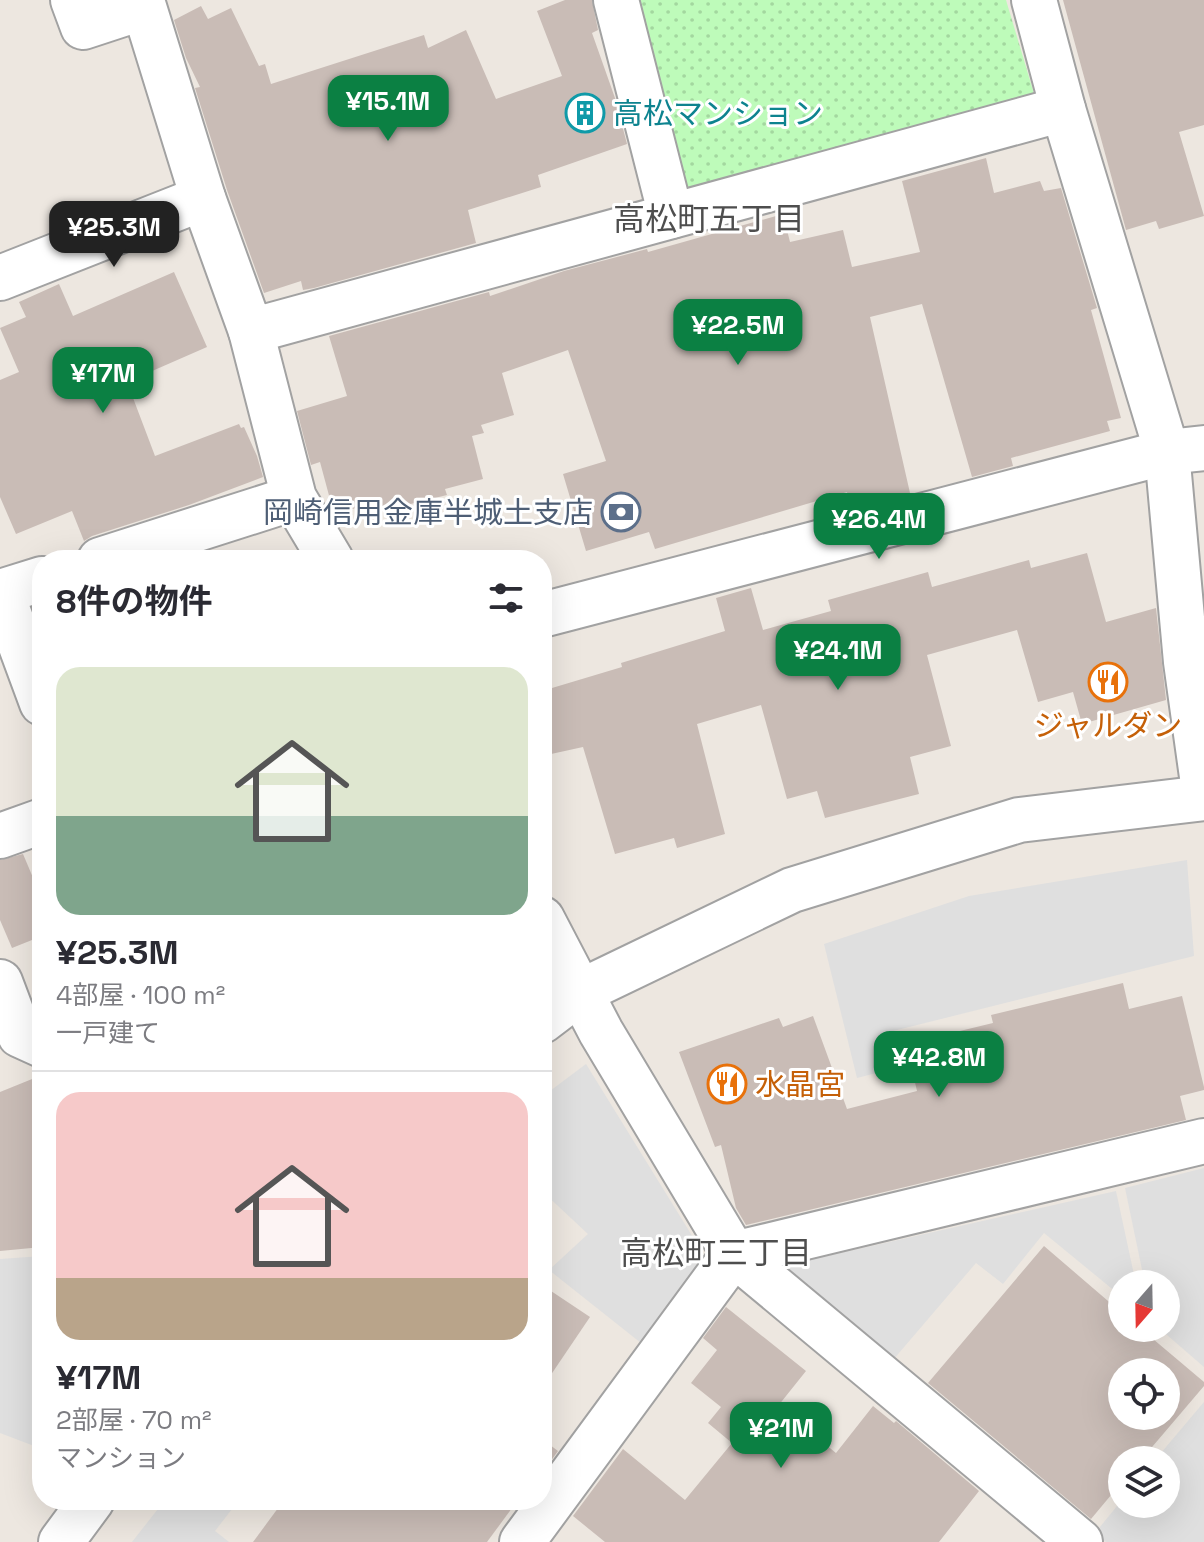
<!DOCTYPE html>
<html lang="ja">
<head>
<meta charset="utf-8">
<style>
  body { margin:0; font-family:"Space Grotesk","Noto Sans JP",sans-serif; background:#f7f7f7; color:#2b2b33; height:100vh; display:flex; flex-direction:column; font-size:30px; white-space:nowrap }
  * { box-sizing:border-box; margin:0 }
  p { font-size:26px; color:#7c7c81 }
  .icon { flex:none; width:44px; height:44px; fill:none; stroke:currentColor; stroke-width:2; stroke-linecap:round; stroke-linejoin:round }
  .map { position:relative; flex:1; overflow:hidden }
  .panel { position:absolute; left:32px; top:550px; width:520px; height:960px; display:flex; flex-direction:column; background:#fff; border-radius:32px; box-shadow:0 8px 32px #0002 }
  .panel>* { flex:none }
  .needle { width:52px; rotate:200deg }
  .controls { position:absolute; left:1108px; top:1270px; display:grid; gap:16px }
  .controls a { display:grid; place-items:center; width:72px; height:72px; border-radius:50%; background:#fff; box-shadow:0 8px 32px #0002; font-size:40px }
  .price { position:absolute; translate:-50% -68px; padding:0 18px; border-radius:16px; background:#0b8043; color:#fff; font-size:26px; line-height:52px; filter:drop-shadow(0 2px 4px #0008) }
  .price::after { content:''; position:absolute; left:50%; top:48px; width:24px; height:18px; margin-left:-12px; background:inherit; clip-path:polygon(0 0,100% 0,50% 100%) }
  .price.on { background:#222; color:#fff }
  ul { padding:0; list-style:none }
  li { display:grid; align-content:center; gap:16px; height:424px; padding:0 24px }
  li+li { border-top:2px solid #e1e1e2 }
  li span { display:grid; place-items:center; height:248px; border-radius:24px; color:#555 }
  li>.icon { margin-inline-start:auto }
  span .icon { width:144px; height:144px; fill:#fffc; stroke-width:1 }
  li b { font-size:34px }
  h2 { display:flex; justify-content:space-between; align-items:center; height:96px; padding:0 24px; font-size:34px }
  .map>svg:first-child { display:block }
  .park { fill:url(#park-dots) }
  .parking { fill:#dfdfdf }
  .building { fill:#c9bcb6; fill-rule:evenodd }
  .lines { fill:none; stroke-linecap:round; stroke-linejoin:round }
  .minor-casing { stroke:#a2a2a2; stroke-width:48 }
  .tertiary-casing { stroke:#a2a2a2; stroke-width:48 }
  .minor { stroke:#fff; stroke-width:44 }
  .tertiary { stroke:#fff; stroke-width:44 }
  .labels { text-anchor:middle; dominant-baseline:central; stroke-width:6; stroke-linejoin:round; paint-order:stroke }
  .culture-label { font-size:30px; fill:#0d838f; stroke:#fff; text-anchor:start }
  .service-label { font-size:30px; fill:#4e5e75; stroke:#fff; text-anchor:end }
  .food-label { font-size:30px; fill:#c56008; stroke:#fff }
  .neighbourhood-label { font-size:32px; fill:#4e4e4e; stroke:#fff }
</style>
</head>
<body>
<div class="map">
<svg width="1204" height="1542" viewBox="0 0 1204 1542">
  <defs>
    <pattern id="park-dots" width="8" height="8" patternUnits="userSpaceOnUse" patternTransform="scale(2)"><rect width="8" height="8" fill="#befbba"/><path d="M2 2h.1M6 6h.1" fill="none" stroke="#a3d79f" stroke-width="1.8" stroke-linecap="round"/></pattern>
  </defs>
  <rect width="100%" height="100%" fill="#ede7e0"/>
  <polygon class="park" points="635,0 1006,0 1035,97 683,193"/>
  <g class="parking">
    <polygon points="1187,860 1194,956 893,1031 900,1067 857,1078 824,944 969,896"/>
    <polygon points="586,1064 699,1247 695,1276 641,1343 549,1270 588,1234 542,1191 542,1097"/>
    <polygon points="1204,1168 1204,1367 1159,1328 1166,1328 1166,1284 1145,1284 1125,1188"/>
    <polygon points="1116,1191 1136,1284 1122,1284 1122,1297 1044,1233 1003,1284 976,1263 893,1360 778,1267"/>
    <polygon points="42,1256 42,1449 0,1433 0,1259"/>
    <polygon points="1204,1402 1204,1542 1106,1542 1095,1533 1122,1500 1122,1504 1166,1504 1166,1460 1155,1460"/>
    <polygon points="165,1500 239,1500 215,1531 229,1542 132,1542"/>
  </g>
  <g class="building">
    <polygon points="565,0 592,0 598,30 592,33 615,98 627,144 538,175 541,187 468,210 476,243 314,288 303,290 301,281 264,293 227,190 195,88 200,87 186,58 174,20 201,6 208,19 231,8 259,66 265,64 271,84 424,35 428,48 466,30 496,99 562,76 537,11"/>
    <polygon points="1063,0 1204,0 1204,125 1179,132 1204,216 1159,229 1156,221 1126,230"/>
    <polygon points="986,158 994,193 1040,181 1044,191 1061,188 1097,308 1091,310 1121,418 1107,421 1110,431 1011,458 1013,466 972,477 922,304 870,317 910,493 851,508 847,492 655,549 649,532 586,551 563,474 606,461 568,350 502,373 514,415 481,425 484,433 472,436 483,479 445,489 447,495 370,514 367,505 334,514 320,462 311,465 297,411 347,396 329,336 489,292 490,296 564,271 647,249 648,252 783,214 790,242 843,230 852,267 920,252 902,181"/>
    <polygon points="174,272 207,347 127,382 155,456 239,424 241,428 244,427 257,456 263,477 189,505 92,536 84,541 72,511 16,534 0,497 0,380 19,372 0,328 26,317 19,302 59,284 73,316"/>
    <polygon points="1087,553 1106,622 1156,608 1166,700 1082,724 1073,692 1038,702 1017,630 927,655 951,746 910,757 919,794 825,818 817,791 787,799 761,705 697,724 725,834 677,848 674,838 615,854 583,747 542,756 542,691 622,667 621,663 725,631 716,598 751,588 763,630 831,611 828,600 928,572 932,587 1029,560 1031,568"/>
    <polygon points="23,854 42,899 42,936 12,948 0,920 0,860"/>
    <polygon points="1123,983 1129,1009 1182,996 1204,1087 1204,1090 1180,1096 1186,1120 746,1225 736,1208 721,1145 715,1147 679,1052 779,1018 783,1027 813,1016 847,1109 917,1091 906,1044 993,1023 991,1015"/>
    <polygon points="42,1075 42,1247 0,1251 0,1092"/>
    <path d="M1044,1246L1122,1313V1328H1140L1204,1382V1386L1141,1460H1122V1482L1091,1519L928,1383ZM1122,1372H1166V1416H1122Z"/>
    <polygon points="542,1285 590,1317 542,1388"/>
    <polygon points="726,1307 806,1371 778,1406 836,1453 873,1406 894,1423 896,1421 979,1491 939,1542 605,1542 573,1516 623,1449 685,1500 732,1443 708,1423 721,1407 691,1383 717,1350 703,1338"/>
    <polygon points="542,1439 558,1451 542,1473"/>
    <polygon points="284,1500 518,1500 487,1542 253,1542"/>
  </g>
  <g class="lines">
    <defs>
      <g id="minor">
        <polyline points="73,0 83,27 144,7 203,198 251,331 1063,109"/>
        <polyline points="616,0 671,216"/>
        <polyline points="1034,0 1063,109 1167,452 1186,662 1204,791"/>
        <polyline points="0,278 203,198"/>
        <polyline points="251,331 294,498 331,560"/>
        <polyline points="100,560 294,498"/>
        <polyline points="0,592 42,579"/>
        <polyline points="1,592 42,703"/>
        <polyline points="542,615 1167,452 1204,448"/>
        <polyline points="0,836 42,821"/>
        <polyline points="542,919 601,1032 734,1254 1080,1542"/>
        <polyline points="0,982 20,1035 42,1045"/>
        <polyline points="522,1542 734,1254 1204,1141"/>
      </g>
      <g id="tertiary">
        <polyline points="542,1021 580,992 792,890 1019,820 1204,798"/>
        <polyline points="61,1542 92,1500"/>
      </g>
    </defs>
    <use href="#minor" class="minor-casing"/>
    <use href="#tertiary" class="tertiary-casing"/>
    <use href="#minor" class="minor"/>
    <use href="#tertiary" class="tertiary"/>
  </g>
  <defs>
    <symbol id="building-ring" viewBox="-11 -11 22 22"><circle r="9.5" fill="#fff" stroke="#0f9aa8" stroke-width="1.5"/><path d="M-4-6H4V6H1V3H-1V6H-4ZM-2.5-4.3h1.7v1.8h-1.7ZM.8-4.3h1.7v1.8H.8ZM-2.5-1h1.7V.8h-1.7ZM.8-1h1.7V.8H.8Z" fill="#0f9aa8"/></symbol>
    <symbol id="bank-ring" viewBox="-11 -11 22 22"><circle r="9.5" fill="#fff" stroke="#5c6f8a" stroke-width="1.5"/><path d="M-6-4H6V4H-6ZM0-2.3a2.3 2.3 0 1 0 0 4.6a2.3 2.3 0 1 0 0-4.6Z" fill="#5c6f8a"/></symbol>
    <symbol id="restaurant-ring" viewBox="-11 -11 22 22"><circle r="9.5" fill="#fff" stroke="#e8710a" stroke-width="1.5"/><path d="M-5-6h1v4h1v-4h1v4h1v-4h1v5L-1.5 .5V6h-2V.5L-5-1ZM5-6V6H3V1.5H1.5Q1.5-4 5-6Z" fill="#e8710a"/></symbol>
  </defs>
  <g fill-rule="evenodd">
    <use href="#building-ring" x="563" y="91" width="44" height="44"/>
    <use href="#bank-ring" x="599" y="490" width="44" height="44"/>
    <use href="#restaurant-ring" x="1086" y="660" width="44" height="44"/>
    <use href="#restaurant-ring" x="705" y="1062" width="44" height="44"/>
  </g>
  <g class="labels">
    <g class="culture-label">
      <text x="613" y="113">高松マンション</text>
    </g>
    <g class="service-label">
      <text x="593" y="512">岡崎信用金庫半城土支店</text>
    </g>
    <g class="food-label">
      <text x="1108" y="725">ジャルダン</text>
      <text x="755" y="1084" text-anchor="start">水晶宮</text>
    </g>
    <g class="neighbourhood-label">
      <text x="709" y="219">高松町五丁目</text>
      <text x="716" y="1253">高松町三丁目</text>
    </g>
  </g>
</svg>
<div class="controls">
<a><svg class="needle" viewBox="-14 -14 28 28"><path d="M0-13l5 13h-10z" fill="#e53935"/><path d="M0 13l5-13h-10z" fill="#7c7c81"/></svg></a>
<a><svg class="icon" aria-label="locate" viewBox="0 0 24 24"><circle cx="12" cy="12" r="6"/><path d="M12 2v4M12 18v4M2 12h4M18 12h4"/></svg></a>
<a><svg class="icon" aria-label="layers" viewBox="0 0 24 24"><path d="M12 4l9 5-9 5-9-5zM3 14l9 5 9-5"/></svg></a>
</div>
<b class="price" style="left:388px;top:143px">¥15.1M</b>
<b class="price on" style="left:114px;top:269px">¥25.3M</b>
<b class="price" style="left:738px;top:367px">¥22.5M</b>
<b class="price" style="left:103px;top:415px">¥17M</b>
<b class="price" style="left:879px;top:561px">¥26.4M</b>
<b class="price" style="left:838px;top:692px">¥24.1M</b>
<b class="price" style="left:939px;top:1099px">¥42.8M</b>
<b class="price" style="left:781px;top:1470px">¥21M</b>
<section class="panel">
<h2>8件の物件<svg class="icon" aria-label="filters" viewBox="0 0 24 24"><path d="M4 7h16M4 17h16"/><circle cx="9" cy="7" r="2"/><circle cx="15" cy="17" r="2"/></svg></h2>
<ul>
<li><span style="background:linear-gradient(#dfe7d0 60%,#7fa58c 0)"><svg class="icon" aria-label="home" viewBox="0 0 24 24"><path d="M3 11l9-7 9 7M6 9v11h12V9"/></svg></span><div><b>¥25.3M</b><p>4部屋 · 100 m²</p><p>一戸建て</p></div></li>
<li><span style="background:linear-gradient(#f6c9c9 75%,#b9a48a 0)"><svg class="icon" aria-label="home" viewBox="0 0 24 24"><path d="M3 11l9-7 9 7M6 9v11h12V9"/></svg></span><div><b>¥17M</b><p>2部屋 · 70 m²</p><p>マンション</p></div></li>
</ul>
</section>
</div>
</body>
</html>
